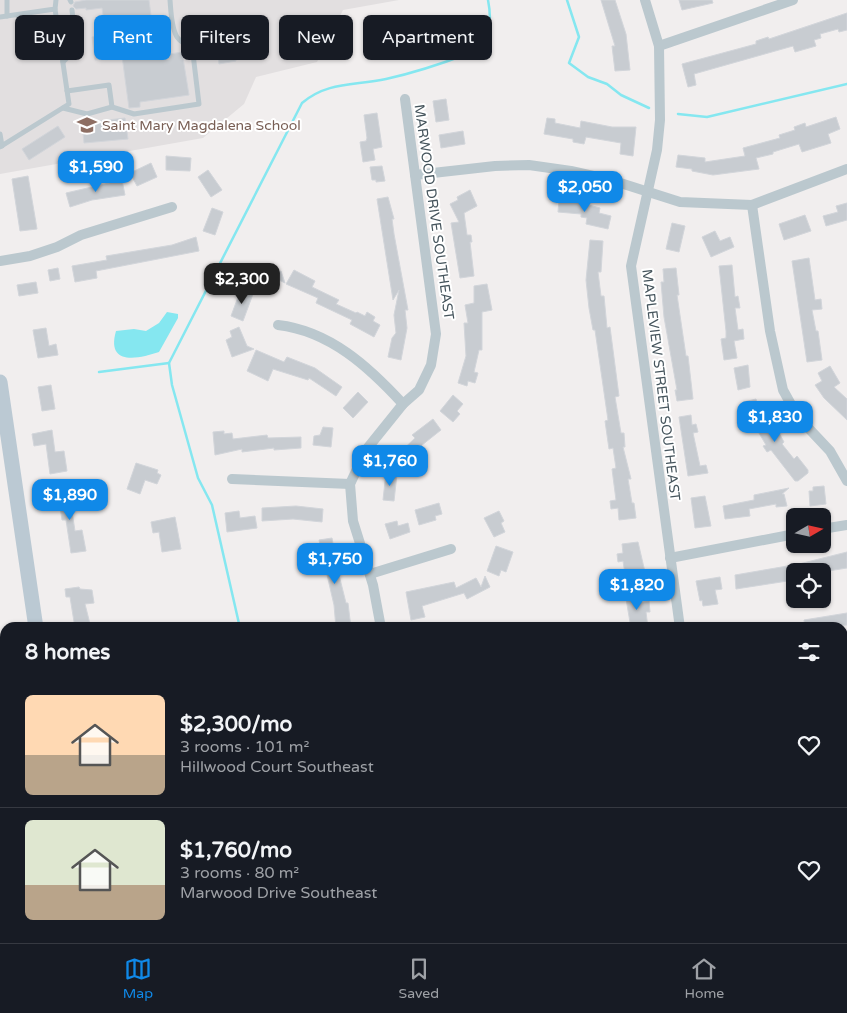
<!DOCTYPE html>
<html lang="en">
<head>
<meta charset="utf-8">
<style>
  body { margin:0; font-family:"Varela Round",sans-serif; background:#20242c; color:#f1f3f6; height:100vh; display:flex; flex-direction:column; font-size:19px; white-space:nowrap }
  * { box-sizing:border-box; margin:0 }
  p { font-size:16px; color:#9ea1a6 }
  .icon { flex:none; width:28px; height:28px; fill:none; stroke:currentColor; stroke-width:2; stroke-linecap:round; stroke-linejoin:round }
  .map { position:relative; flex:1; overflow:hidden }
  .sheet { position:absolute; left:0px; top:622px; width:848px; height:321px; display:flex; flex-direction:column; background:#171b24; border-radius:15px 15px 0 0; box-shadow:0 1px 4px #0004 }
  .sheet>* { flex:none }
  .hud { position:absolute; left:15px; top:15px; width:500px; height:45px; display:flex; gap:10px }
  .needle { width:32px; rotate:81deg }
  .fabs { position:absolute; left:786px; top:508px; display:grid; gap:10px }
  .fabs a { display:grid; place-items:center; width:45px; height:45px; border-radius:8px; background:#171b24; box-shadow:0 1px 4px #0004; font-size:25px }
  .price { position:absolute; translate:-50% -42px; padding:0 11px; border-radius:10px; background:#1089e8; color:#fff; font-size:16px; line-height:32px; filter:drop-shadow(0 1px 2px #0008) }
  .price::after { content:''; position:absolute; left:50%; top:30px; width:15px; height:11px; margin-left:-8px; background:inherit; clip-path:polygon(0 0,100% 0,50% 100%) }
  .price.selected { background:#222; color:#fff }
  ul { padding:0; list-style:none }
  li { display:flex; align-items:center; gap:15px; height:125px; padding:0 25px }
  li+li { border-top:1px solid #363941 }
  li span { display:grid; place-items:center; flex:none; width:140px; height:100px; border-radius:8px; color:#555 }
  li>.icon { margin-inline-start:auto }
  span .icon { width:60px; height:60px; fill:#fffc; stroke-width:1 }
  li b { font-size:21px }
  h2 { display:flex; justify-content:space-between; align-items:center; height:60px; padding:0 25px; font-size:21px }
  .tag { padding:0 18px; border-radius:8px; background:#171b24; box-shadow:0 1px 4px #0004; font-size:18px; line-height:45px }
  .tag.selected { background:#1089e8; color:#fff }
  .dock { display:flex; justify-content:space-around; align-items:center; height:70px; border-top:1px solid #363941; background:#171b24; font-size:14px; color:#9ea1a6 }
  .dock a { display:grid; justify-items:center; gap:2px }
  .dock .selected { color:#1089e8 }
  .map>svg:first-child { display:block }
  .education { fill:#e2dfe0 }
  .water { fill:#85e7f0 }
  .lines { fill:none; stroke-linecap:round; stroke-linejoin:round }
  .stream { stroke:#85e7f0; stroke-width:2.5 }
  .building { fill:#c8ccd1; stroke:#d2d5da }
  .lane { stroke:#bbc8ce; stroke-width:5 }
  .street { stroke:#bbc8ce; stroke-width:10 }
  .secondary { stroke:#bbc9d3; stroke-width:15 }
  .labels { text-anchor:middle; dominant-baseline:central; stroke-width:4; stroke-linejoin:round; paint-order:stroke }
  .education-label { font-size:14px; fill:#785e54; stroke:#fff; text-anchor:start }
  .street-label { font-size:14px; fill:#45545c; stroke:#fff }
</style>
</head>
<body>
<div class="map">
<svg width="847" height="943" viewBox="0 0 847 943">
  <rect width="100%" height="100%" fill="#f1eeee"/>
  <polygon class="education" points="0,0 399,0 343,10 317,62 256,77 244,104 203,138 0,174"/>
  <path class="water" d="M167,312L178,314V318L159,352C138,359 106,366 116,331L134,329L146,331L159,323Z"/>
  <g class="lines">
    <g class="stream">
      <polyline points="567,0 579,37 569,63 588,77 607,84 621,95 649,108"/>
      <polyline points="678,114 707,117 847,84"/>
      <polyline points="99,372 169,363"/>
      <path d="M240,628L212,505L198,478L172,385L169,363L302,103C328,81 355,86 386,79C413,73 441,64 467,54C489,40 493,25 488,0"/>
    </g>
  </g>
  <g class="building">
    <polygon points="86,0 149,0 153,31 142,33 145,58 182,52 189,95 140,102 140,107 129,108 122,56 95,60 92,37 98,36 97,29 105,28 102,8 86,10 86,8 76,9 73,6 75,2"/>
    <polygon points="601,0 615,0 626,34 630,70 615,71 612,46 615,46"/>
    <polygon points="679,0 712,0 713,3 682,10"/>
    <polygon points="847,13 847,30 839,32 838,29 820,34 821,38 814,40 816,46 795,52 793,46 694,74 696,85 688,87 682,64 756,44 756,41 768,37 769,39"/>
    <polygon points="230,20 236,61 219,64 213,22"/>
    <polygon points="446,99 449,120 436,122 433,101"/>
    <polygon points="377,113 382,147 373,149 375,160 363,162 360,142 366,141 367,138 364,115"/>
    <polygon points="836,117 840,129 828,134 831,143 802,152 799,144 773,152 773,154 756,158 759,169 713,175 692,171 692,169 676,167 678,155 705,158 705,162 745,156 743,148 780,138 779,135 795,130 794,127 805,123 806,127"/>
    <polygon points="125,118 128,139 84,143 82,123"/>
    <polygon points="547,118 555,119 555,123 580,128 581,121 612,127 636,127 633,156 620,154 621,143 586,137 584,144 573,142 573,139 544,134"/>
    <polygon points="58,126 65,137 29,160 22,149"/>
    <polygon points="463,131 465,144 441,148 439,135"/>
    <polygon points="166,156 191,158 190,171 166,170"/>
    <polygon points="151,163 157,177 137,186 130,173"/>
    <polygon points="382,166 385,181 376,182 376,180 372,180 370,167"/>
    <polygon points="208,170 222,190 211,197 198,177"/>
    <polygon points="28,176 37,229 20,231 12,179"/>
    <polygon points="122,180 125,195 92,200 70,207 66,193"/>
    <polygon points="470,190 477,206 464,213 467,235 471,235 472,242 470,242 474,276 460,278 451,223 459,222 450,204 458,200 457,197"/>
    <polygon points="388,197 394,219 392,219 394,234 408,310 405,310 407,328 401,360 388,357 392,338 396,333 394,315 399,290 393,300 377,199"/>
    <polygon points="559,200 581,201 581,203 600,208 599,213 611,216 608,229 586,224 587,218 581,217 581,214 558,212"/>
    <polygon points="847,203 847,220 826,226 823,216 838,212 836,206"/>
    <polygon points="212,208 223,212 215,235 203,231"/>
    <polygon points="805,215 811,231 784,240 779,224"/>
    <polygon points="672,223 685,226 679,252 666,249"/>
    <polygon points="715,231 720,241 730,237 734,247 711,257 702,237"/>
    <polygon points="196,237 199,251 96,271 97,278 75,282 72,266 107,260 106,256 172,245"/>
    <polygon points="590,240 603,241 601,272 598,272 601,296 604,296 607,328 610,327 619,396 615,397 621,433 624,433 625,447 623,447 631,479 628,479 632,503 634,503 636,518 619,520 618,508 611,509 610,501 616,500 612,469 616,468 613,448 609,449 605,421 608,420 595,330 593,330 589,308 586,280"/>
    <polygon points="809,258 815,300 821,299 822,309 812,310 816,331 818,331 822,360 807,362 792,261"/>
    <polygon points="732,265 735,297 738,296 740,308 735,308 738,330 743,329 744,339 734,341 737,358 724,360 721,339 726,338 726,331 719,266"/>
    <polygon points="58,268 60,279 50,281 48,270"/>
    <polygon points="676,268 679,295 677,295 686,356 688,356 693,399 677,401 675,390 677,390 664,317 661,282 664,282 663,269"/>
    <polygon points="294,270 315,281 312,287 339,300 336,304 356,313 357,312 365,316 367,312 375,317 373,321 380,325 374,337 350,324 352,320 316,303 318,298 286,284"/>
    <polygon points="281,271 285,283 275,278 277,287 257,291 254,278"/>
    <polygon points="36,282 38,293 19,296 17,285"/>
    <polygon points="487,284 492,310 482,312 482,350 479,350 474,372 478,373 475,383 468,381 467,386 458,383 466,356 464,323 468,323 465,305 474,303 474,286"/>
    <polygon points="241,289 253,294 243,321 231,316"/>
    <polygon points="239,327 247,346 254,349 232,357 226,340 232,337 230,331"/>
    <polygon points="46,328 49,346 56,344 58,355 38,358 33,330"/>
    <polygon points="256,350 284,362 287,357 315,368 342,387 336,396 309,378 308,380 273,369 268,381 247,371"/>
    <polygon points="748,365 750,387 738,390 734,368"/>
    <polygon points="830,366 840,383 834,387 847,399 847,420 824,398 815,385 822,381 818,373"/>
    <polygon points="51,385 55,409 42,411 38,387"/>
    <polygon points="358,392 368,402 353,418 343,408"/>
    <polygon points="453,395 463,404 457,411 460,414 453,422 440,411"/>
    <polygon points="756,399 765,428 769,426 774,435 779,433 784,442 782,444 794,459 797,456 808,470 808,473 798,481 795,481 771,450 767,452 763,446 766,445 753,423 750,424 744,402"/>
    <polygon points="691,415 692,425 696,424 698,432 693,433 700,466 706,465 708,473 688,476 679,417"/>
    <polygon points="433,419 441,430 417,449 419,452 413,457 416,460 411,466 408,463 400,471 391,461 415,438 412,435"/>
    <polygon points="323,427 333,428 331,447 313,445 314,436 320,435"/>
    <polygon points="52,430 55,452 64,451 67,471 50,474 46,444 34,446 32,434"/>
    <polygon points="224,431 224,434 232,433 233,439 267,435 268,438 301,437 301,448 274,450 274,448 242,452 242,449 215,455 213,432"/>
    <polygon points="136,463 158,470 157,473 161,475 157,484 145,480 140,494 127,489"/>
    <polygon points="386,472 397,474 394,501 383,500"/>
    <polygon points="68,485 75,531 82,530 86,551 71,553 66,520 62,520 57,487"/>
    <polygon points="824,486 826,504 810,506 809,491 813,491 813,487"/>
    <polygon points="789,488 782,494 784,494 787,506 776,507 776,504 749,509 750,516 725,519 723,506 754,500 754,495"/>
    <polygon points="705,496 711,526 695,528 691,498"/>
    <polygon points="439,503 442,514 435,516 436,520 419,525 415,510"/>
    <polygon points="296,506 323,509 322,522 293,519 262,521 262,508"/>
    <polygon points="239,511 240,518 255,516 257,528 227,532 225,513"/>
    <polygon points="499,511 504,521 501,523 505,532 494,537 484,518"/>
    <polygon points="175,517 181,549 162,552 159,532 153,533 151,522"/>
    <polygon points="397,521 398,526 408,523 410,532 390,539 385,524"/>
    <polygon points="332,538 338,571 346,603 348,603 351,628 336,628 334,605 319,540"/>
    <polygon points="638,542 645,572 625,574 623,561 618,562 617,554 623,553 622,544"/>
    <polygon points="496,546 513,552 506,572 501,570 499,576 487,571"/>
    <polygon points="847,552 847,568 822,572 792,571 794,580 736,589 735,575 799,564"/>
    <polygon points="485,576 490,587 467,599 464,593 422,606 425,617 411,620 406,592 454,582 456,588 476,578 481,587"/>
    <polygon points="720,577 722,589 715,590 718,604 703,606 702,600 700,601 696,581"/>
    <polygon points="79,587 80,589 92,590 94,603 85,604 91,628 75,628 70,597 66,597 65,589"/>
    <polygon points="638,591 639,603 649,601 650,612 646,612 648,628 631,628 625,593"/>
    <polygon points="847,613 847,625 805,628 804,620"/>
  </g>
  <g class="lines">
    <g class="lane">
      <polyline points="7,0 7,16"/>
      <polyline points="70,0 71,2"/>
      <polyline points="0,17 55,9 56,0"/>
      <polyline points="63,62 76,49 72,10"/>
      <polyline points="67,91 109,85 112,107"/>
      <path d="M63,108L87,114L112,107L134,114L199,104L193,54C190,44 182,45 177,37C171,27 171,11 170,0"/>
      <polyline points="0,134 2,146"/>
      <polyline points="0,147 69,104 55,9"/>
      <polyline points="0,897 5,896"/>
      <polyline points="41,939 42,943"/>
      <polyline points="83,942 94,940 101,943"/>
    </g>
    <g class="street">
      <polyline points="645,0 659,46 660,120 657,150 631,266 680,628"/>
      <polyline points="659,46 793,0"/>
      <polyline points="415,175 495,166 529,165 571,171 611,180 680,202 752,205 847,169"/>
      <polyline points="752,205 770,331 783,390 798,417 830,451 847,481"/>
      <polyline points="0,261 30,256 57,247 81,235 172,207"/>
      <path d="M278,325C330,331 369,367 403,404"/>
      <polyline points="232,479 350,484"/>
      <polyline points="822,529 847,525"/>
      <polyline points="670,558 795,534"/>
      <polyline points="370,574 451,549"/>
      <polyline points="381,628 373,585 353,521 350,484 366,450 403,404 419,390 431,365 436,334 405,99"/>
      <polyline points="842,661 847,660"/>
      <polyline points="0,675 5,674"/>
      <polyline points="0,806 5,805"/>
      <polyline points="528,939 529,943"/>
      <polyline points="719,939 719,943"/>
    </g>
    <g class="secondary">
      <polyline points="0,382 36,628"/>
      <polyline points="842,844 847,843"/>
      <polyline points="842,867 847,866"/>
      <polyline points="82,939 82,943"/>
      <polyline points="370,939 370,943"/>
      <polyline points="322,943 344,939"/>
      <polyline points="398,943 399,939"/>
      <polyline points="439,943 462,939"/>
    </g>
  </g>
  <defs>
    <symbol id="school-bare" viewBox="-9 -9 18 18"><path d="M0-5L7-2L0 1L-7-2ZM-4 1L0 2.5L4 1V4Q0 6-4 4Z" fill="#8d6e63" stroke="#fff" stroke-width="2.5" paint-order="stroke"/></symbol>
  </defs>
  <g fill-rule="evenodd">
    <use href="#school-bare" x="73" y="111" width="28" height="28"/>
  </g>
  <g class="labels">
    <g class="education-label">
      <text x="102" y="125">Saint Mary Magdalena School</text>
    </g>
    <g class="street-label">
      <text transform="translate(434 212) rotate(82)">MARWOOD DRIVE SOUTHEAST</text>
      <text transform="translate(661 385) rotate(83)">MAPLEVIEW STREET SOUTHEAST</text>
    </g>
  </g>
</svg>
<div class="fabs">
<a><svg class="needle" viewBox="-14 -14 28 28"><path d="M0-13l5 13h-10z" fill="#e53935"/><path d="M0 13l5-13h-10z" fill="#9ea1a6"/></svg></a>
<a><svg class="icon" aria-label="locate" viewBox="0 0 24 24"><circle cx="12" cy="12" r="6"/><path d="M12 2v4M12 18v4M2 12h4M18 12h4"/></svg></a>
</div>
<b class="price" style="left:96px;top:193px">$1,590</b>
<b class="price" style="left:585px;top:213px">$2,050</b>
<b class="price selected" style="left:242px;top:305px">$2,300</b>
<b class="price" style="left:775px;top:443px">$1,830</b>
<b class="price" style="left:390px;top:487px">$1,760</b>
<b class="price" style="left:70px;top:521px">$1,890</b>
<b class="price" style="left:335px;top:585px">$1,750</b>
<b class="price" style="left:637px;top:611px">$1,820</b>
<div class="hud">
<a class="tag">Buy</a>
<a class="tag selected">Rent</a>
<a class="tag">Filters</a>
<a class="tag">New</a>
<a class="tag">Apartment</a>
</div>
<section class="sheet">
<h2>8 homes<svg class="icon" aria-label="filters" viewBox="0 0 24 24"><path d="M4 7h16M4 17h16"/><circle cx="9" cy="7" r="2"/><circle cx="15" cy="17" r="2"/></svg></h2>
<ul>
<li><span style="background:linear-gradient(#ffd9b3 60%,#b9a48a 0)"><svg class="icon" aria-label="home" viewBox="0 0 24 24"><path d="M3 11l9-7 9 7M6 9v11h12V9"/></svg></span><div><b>$2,300/mo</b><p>3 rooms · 101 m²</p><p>Hillwood Court Southeast</p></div><svg class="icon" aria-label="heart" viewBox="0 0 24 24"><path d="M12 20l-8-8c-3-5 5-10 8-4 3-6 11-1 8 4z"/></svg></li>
<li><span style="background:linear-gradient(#dfe7d0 65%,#b9a48a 0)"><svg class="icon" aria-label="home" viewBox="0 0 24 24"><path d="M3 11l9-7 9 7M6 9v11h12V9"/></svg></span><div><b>$1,760/mo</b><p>3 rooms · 80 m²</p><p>Marwood Drive Southeast</p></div><svg class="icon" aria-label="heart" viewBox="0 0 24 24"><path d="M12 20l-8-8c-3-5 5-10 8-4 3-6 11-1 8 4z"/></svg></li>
</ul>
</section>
</div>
<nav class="dock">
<a class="selected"><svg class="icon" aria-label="map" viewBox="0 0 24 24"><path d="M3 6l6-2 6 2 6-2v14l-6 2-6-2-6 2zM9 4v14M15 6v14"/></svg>Map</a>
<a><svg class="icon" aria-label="saved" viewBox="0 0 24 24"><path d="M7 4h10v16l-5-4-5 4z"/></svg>Saved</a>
<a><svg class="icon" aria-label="home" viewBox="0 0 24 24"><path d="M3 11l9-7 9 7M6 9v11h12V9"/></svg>Home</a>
</nav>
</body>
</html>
